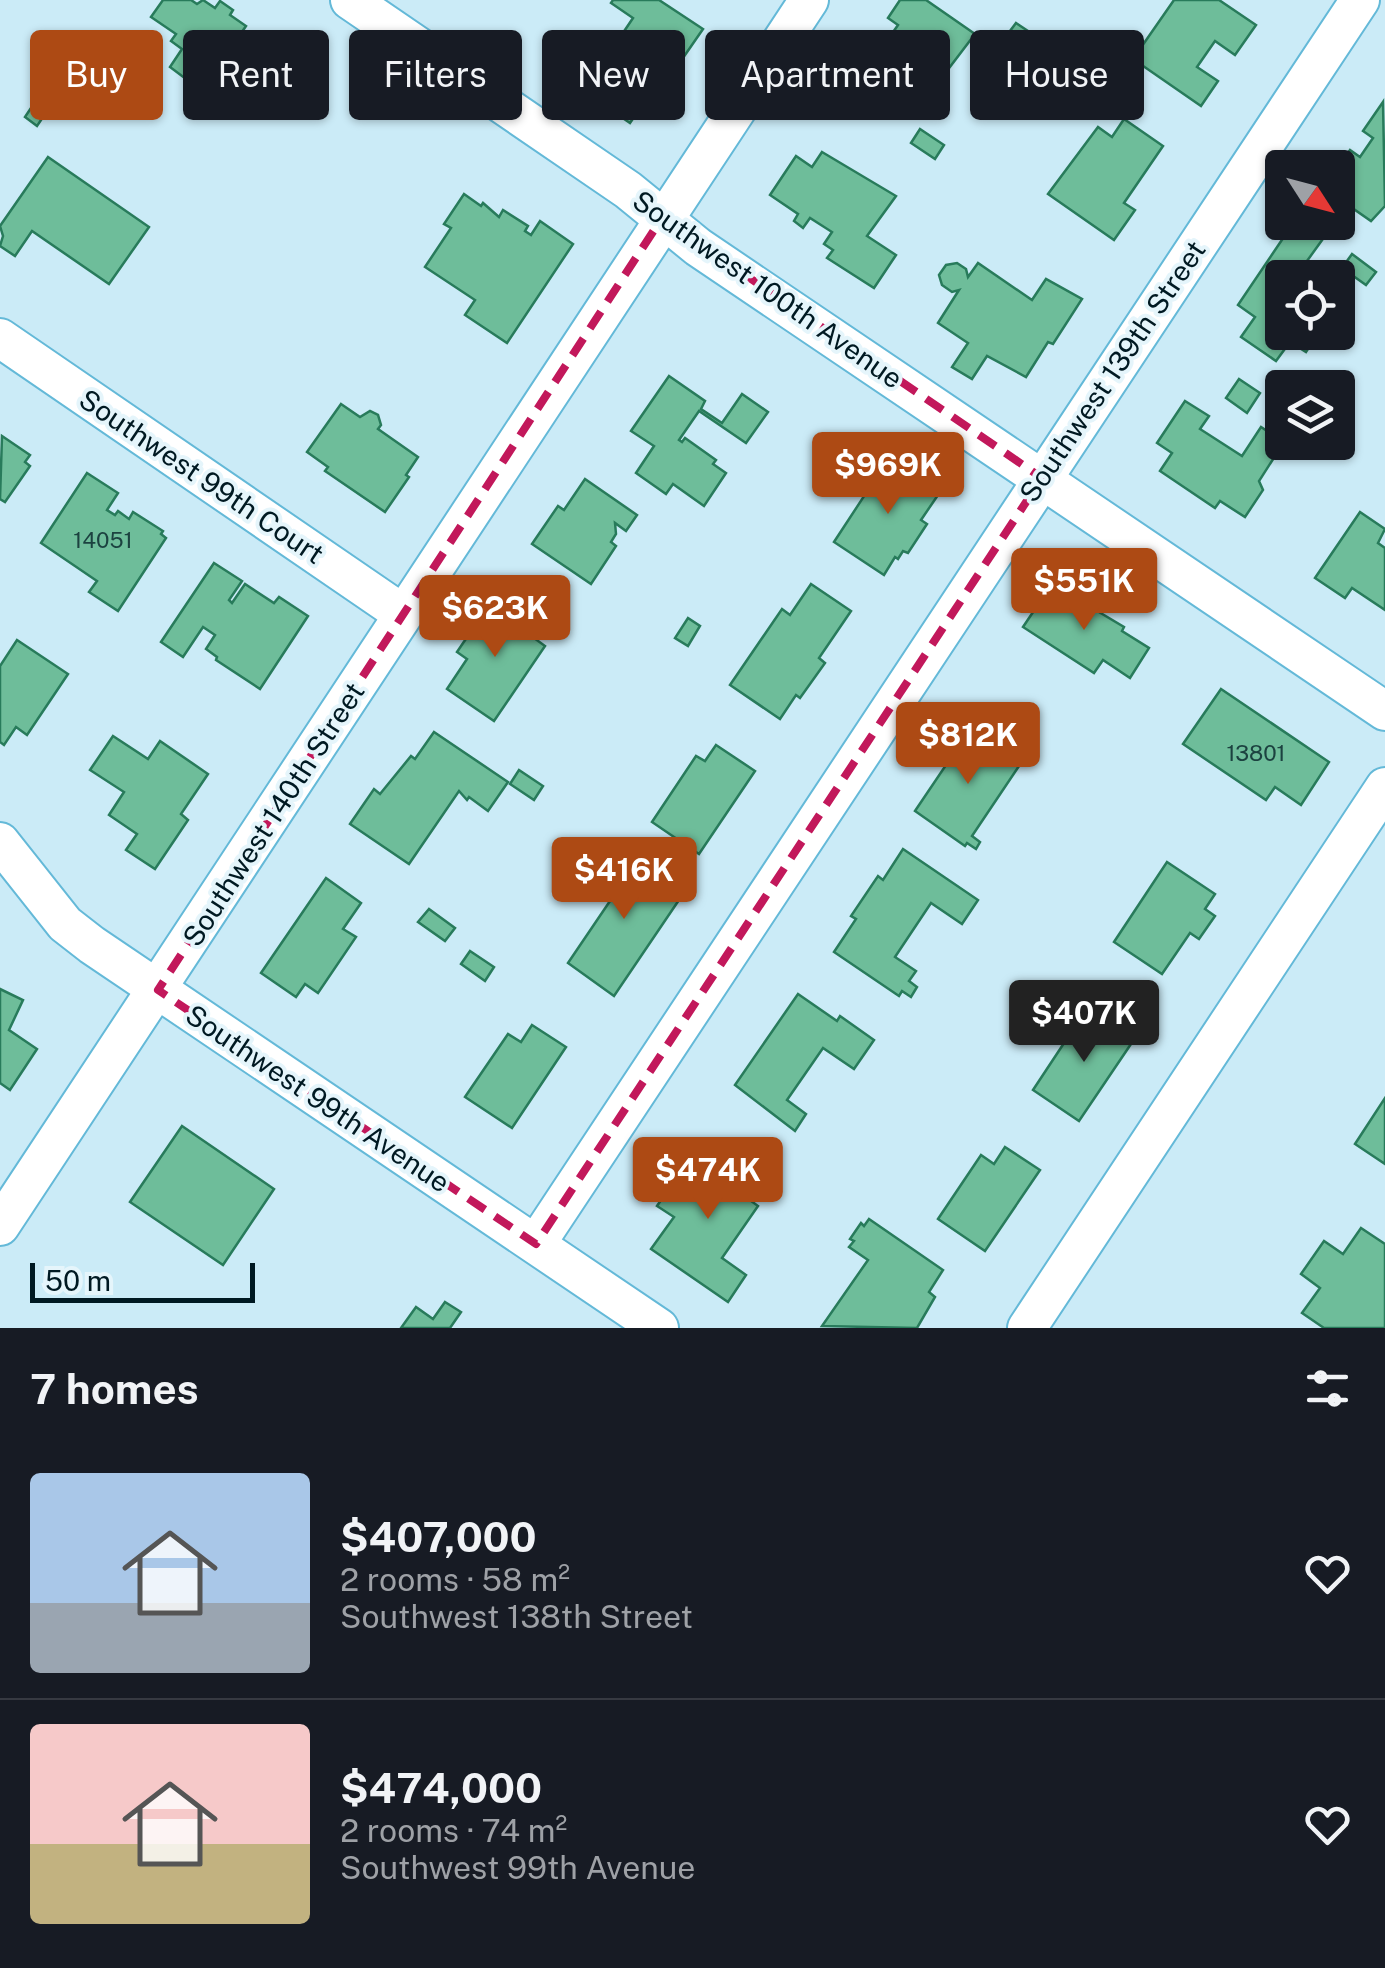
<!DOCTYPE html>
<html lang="en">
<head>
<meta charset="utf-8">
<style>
  body { margin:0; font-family:"Public Sans",sans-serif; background:#242831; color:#f1f3f6; height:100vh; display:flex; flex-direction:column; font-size:38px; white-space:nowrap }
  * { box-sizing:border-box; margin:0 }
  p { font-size:32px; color:#9ea1a6 }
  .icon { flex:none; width:55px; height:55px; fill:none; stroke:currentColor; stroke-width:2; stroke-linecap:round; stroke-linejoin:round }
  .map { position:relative; height:1328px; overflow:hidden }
  .sheet { display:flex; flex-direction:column; background:#171b24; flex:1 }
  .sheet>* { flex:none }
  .banner { position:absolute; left:30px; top:30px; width:1325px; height:90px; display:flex; gap:20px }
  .needle { width:65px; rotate:126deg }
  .buttons { position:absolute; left:1265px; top:150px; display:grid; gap:20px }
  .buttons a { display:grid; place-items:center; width:90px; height:90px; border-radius:10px; background:#171b24; box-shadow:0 2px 8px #0004; font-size:50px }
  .scale { position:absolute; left:30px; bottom:25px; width:225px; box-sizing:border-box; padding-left:10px; border:5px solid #001922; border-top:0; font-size:28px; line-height:35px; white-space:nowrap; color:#001922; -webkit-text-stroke:8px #e5f5fb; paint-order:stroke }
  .price { position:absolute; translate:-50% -85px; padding:0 22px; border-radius:10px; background:#ad4a14; color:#fff; font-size:32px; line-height:65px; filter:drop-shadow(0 2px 5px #0008) }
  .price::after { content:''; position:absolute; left:50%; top:60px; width:30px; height:22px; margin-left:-15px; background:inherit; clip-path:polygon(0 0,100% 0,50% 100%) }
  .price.active { background:#222; color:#fff }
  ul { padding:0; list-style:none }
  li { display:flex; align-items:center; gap:30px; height:250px; padding:0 30px }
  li+li { border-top:2px solid #363941 }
  li span { display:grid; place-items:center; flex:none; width:280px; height:200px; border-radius:10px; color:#555 }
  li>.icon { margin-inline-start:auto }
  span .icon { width:120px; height:120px; fill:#fffc; stroke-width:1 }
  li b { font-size:42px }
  h2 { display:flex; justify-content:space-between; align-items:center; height:120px; padding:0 30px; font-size:42px }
  .chip { padding:0 35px; border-radius:10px; background:#171b24; box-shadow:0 2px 8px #0004; font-size:35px; line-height:90px }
  .chip.active { background:#ad4a14; color:#fff }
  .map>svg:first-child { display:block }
  .building { fill:#6ebd9a; stroke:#287b5b; stroke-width:2.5 }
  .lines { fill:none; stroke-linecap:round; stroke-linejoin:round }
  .minor-casing { stroke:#64b9d8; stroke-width:42 }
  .minor { stroke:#fff; stroke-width:38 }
  .marked { fill:none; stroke:#c2185b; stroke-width:8; stroke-dasharray:20 12; stroke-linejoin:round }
  .labels { text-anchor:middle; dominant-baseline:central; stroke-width:8; stroke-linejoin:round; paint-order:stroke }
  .number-label { font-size:22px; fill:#1c4240 }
  .street-label { font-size:28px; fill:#001922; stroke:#e5f5fb }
</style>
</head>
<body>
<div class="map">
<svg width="1385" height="1328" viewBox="0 0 1385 1328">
  <rect width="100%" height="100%" fill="#cbebf7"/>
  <g class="building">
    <polygon points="163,0 191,0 197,4 203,0 215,8 220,1 233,10 230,15 246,26 211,77 195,66 186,79 170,67 182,49 171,41 176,34 151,17"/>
    <polygon points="613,0 659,0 703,29 665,84 659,81 630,123 598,101 608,85 594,76 633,18 611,3"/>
    <polygon points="900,0 926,0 975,34 924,101 909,90 897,107 859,81 898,25 888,18"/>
    <polygon points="1174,0 1219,0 1256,25 1235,55 1215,41 1197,67 1218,81 1201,106 1133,59"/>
    <polygon points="1016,23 1034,35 1016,59 1021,64 1017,68 995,51"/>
    <polygon points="50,71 66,83 37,126 25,117 47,84 43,82"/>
    <polygon points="1079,76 1096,87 1088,100 1071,89"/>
    <polygon points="1383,102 1385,206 1371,221 1338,198 1338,190 1352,169 1342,162 1350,150 1360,157 1373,138 1363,131"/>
    <polygon points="1124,119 1163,146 1124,203 1135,210 1114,240 1048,194 1098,127 1112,137"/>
    <polygon points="920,129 944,145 935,159 911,143"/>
    <polygon points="822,152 896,196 867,236 896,255 874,288 827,258 833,250 824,244 832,232 810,218 803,228 794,221 798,214 770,195 796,156 812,167"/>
    <polygon points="48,157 149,227 109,284 32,231 15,256 0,246 3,236 0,226"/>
    <polygon points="464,194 481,206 483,203 499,217 503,210 528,226 525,231 531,235 540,221 573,244 507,343 465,315 475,300 425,267 451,228 444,224"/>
    <polygon points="1294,222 1305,222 1325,236 1307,261 1331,278 1282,278 1282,332 1319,332 1306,352 1290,342 1276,361 1241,337 1255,317 1238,305"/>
    <polygon points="1352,254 1376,272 1366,285 1342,268"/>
    <polygon points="957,263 966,269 968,277 978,263 1032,300 1046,279 1082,299 1053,344 1048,342 1026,377 987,356 972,379 952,367 968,343 938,323 959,290 952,292 942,285 939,275 946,265"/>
    <polygon points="1338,282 1353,292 1338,314"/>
    <polygon points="669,376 705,401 701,409 722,423 742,394 768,412 746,443 699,411 679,440 682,442 685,438 716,460 713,464 726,473 704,506 673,484 666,494 636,473 654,446 631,431"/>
    <polygon points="1239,379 1260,393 1247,413 1226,398"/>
    <polygon points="1185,401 1209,416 1200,429 1242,456 1261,427 1284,442 1259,481 1263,490 1245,517 1220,501 1215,508 1160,471 1172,453 1157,443"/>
    <polygon points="341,404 360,417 370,411 378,415 381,425 378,429 418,457 406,475 409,477 385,512 325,471 328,467 307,452"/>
    <polygon points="2,436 30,455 25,462 30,466 5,502 0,499"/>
    <polygon points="889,458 940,492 921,520 927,524 908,553 903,551 898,559 895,557 884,575 834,542"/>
    <polygon points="87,473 118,493 107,510 115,515 118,511 129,519 133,512 163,531 161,534 166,538 118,611 89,592 97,581 41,543"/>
    <polygon points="585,479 637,515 626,531 615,523 616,534 611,542 616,546 591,584 532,544 558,506 564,510"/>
    <polygon points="1360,512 1385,529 1378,543 1385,548 1385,610 1352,588 1345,598 1315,578"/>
    <polygon points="214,563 242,581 229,600 232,603 245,584 274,603 279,597 308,616 260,689 216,660 217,657 206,649 215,635 203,627 183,657 161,642"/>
    <polygon points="811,584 851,611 819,658 825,663 800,698 796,695 780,719 730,685 782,609 790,615"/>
    <polygon points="1052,584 1124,627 1122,631 1149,648 1130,678 1103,660 1094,673 1023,627"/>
    <polygon points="493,599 539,631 534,638 545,646 494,721 447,689 467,659 457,652"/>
    <polygon points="688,618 700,626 688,646 675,638"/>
    <polygon points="17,640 68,674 27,735 16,727 4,745 0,742 0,666"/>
    <polygon points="1221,689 1329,762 1301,805 1275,787 1266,800 1183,744"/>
    <polygon points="973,725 1011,751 1006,757 1019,766 972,836 980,842 976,849 967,843 965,846 915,811"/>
    <polygon points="434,732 508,782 488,811 469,797 467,800 459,791 409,864 350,824 374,789 380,794 411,756 415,759"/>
    <polygon points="113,736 148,759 160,741 208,774 181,814 188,820 155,869 126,850 137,834 109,815 124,792 90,770"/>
    <polygon points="716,745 755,771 699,854 652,822 696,756 705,761"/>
    <polygon points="519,770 543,786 534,800 510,784"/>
    <polygon points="616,849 683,894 614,996 568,963 610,901 591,887"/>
    <polygon points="903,849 978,900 962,924 931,903 895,957 916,971 909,981 917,987 911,997 902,991 899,996 834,952 856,919 851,916 878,876 883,880"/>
    <polygon points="1167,862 1215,894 1205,909 1215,916 1199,939 1190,933 1162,974 1114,942"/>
    <polygon points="326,878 361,903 343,929 356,937 318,993 305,984 296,997 261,973"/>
    <polygon points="429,909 455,928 445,941 418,922"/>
    <polygon points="470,951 494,967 485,981 461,964"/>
    <polygon points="0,989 23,1000 9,1030 37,1049 10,1090 0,1083"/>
    <polygon points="798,994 837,1021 840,1016 874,1040 854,1069 823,1048 787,1100 806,1114 795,1131 735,1085"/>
    <polygon points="1095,1012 1135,1038 1079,1121 1033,1090 1076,1025 1083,1029"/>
    <polygon points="532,1025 566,1047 512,1128 465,1097 508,1034 521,1042"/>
    <polygon points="1385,1098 1385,1164 1355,1144"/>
    <polygon points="182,1126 274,1189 223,1265 130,1202"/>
    <polygon points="721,1146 759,1173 743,1195 758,1206 722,1258 746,1275 728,1302 651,1249 674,1217 657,1206 679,1174 695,1185"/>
    <polygon points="1005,1147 1040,1170 985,1251 938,1219 981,1155 994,1164"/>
    <polygon points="869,1219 943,1270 929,1292 935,1297 917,1328 822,1326 868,1260 849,1247 854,1241 850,1239 861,1223 864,1226"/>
    <polygon points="1361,1228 1385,1244 1385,1328 1324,1328 1302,1313 1320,1288 1301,1274 1324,1241 1343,1254"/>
    <polygon points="445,1302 461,1312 450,1328 401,1328 416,1307 433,1319"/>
  </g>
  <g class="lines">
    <defs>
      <g id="minor">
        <polyline points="350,0 628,190 698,247 1385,711"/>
        <polyline points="0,338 403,614"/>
        <polyline points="0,842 65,924 92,945 659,1328"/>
        <polyline points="0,1226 809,0"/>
        <polyline points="536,1244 1360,0"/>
        <polyline points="1027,1328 1385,787"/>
      </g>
    </defs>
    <use href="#minor" class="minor-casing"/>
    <use href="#minor" class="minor"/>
  </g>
  <path class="marked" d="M662,218L1042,478L536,1244L158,990Z"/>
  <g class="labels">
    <g class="number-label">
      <text x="103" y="540">14051</text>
      <text x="1256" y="753">13801</text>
    </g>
    <g class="street-label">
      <text transform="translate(768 289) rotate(35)">Southwest 100th Avenue</text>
      <text transform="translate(1112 371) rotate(-56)">Southwest 139th Street</text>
      <text transform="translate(202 476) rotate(34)">Southwest 99th Court</text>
      <text transform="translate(273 814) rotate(-57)">Southwest 140th Street</text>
      <text transform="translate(318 1098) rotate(34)">Southwest 99th Avenue</text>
    </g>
  </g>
</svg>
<div class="buttons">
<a><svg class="needle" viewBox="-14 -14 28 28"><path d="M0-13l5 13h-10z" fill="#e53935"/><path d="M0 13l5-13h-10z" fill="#9ea1a6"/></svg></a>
<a><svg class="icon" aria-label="locate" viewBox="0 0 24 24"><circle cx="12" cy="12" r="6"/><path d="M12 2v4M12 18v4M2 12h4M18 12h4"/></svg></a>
<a><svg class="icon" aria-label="layers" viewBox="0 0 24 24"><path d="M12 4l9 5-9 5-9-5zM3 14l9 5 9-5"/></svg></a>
</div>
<div class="scale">50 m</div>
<b class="price" style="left:888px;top:517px">$969K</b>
<b class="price" style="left:1084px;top:633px">$551K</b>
<b class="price" style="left:495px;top:660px">$623K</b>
<b class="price" style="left:968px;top:787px">$812K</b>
<b class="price" style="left:624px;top:922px">$416K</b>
<b class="price active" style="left:1084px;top:1065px">$407K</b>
<b class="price" style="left:708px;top:1222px">$474K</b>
<div class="banner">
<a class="chip active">Buy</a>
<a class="chip">Rent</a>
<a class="chip">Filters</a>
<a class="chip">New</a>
<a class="chip">Apartment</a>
<a class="chip">House</a>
</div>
</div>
<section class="sheet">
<h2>7 homes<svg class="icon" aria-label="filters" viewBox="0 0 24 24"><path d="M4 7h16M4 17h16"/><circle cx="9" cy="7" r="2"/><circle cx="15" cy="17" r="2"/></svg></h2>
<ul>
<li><span style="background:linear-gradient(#a9c7e8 65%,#9aa5b1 0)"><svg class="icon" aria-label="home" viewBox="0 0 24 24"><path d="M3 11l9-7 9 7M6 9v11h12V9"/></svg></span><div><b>$407,000</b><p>2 rooms · 58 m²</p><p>Southwest 138th Street</p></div><svg class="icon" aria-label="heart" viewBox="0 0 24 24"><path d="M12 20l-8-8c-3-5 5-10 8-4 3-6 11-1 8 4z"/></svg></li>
<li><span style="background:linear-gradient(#f6c9c9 60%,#c2b280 0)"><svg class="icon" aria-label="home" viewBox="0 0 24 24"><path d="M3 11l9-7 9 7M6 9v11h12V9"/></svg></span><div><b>$474,000</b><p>2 rooms · 74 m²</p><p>Southwest 99th Avenue</p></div><svg class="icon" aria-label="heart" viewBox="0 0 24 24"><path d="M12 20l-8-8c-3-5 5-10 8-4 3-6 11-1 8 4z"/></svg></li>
</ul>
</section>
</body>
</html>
